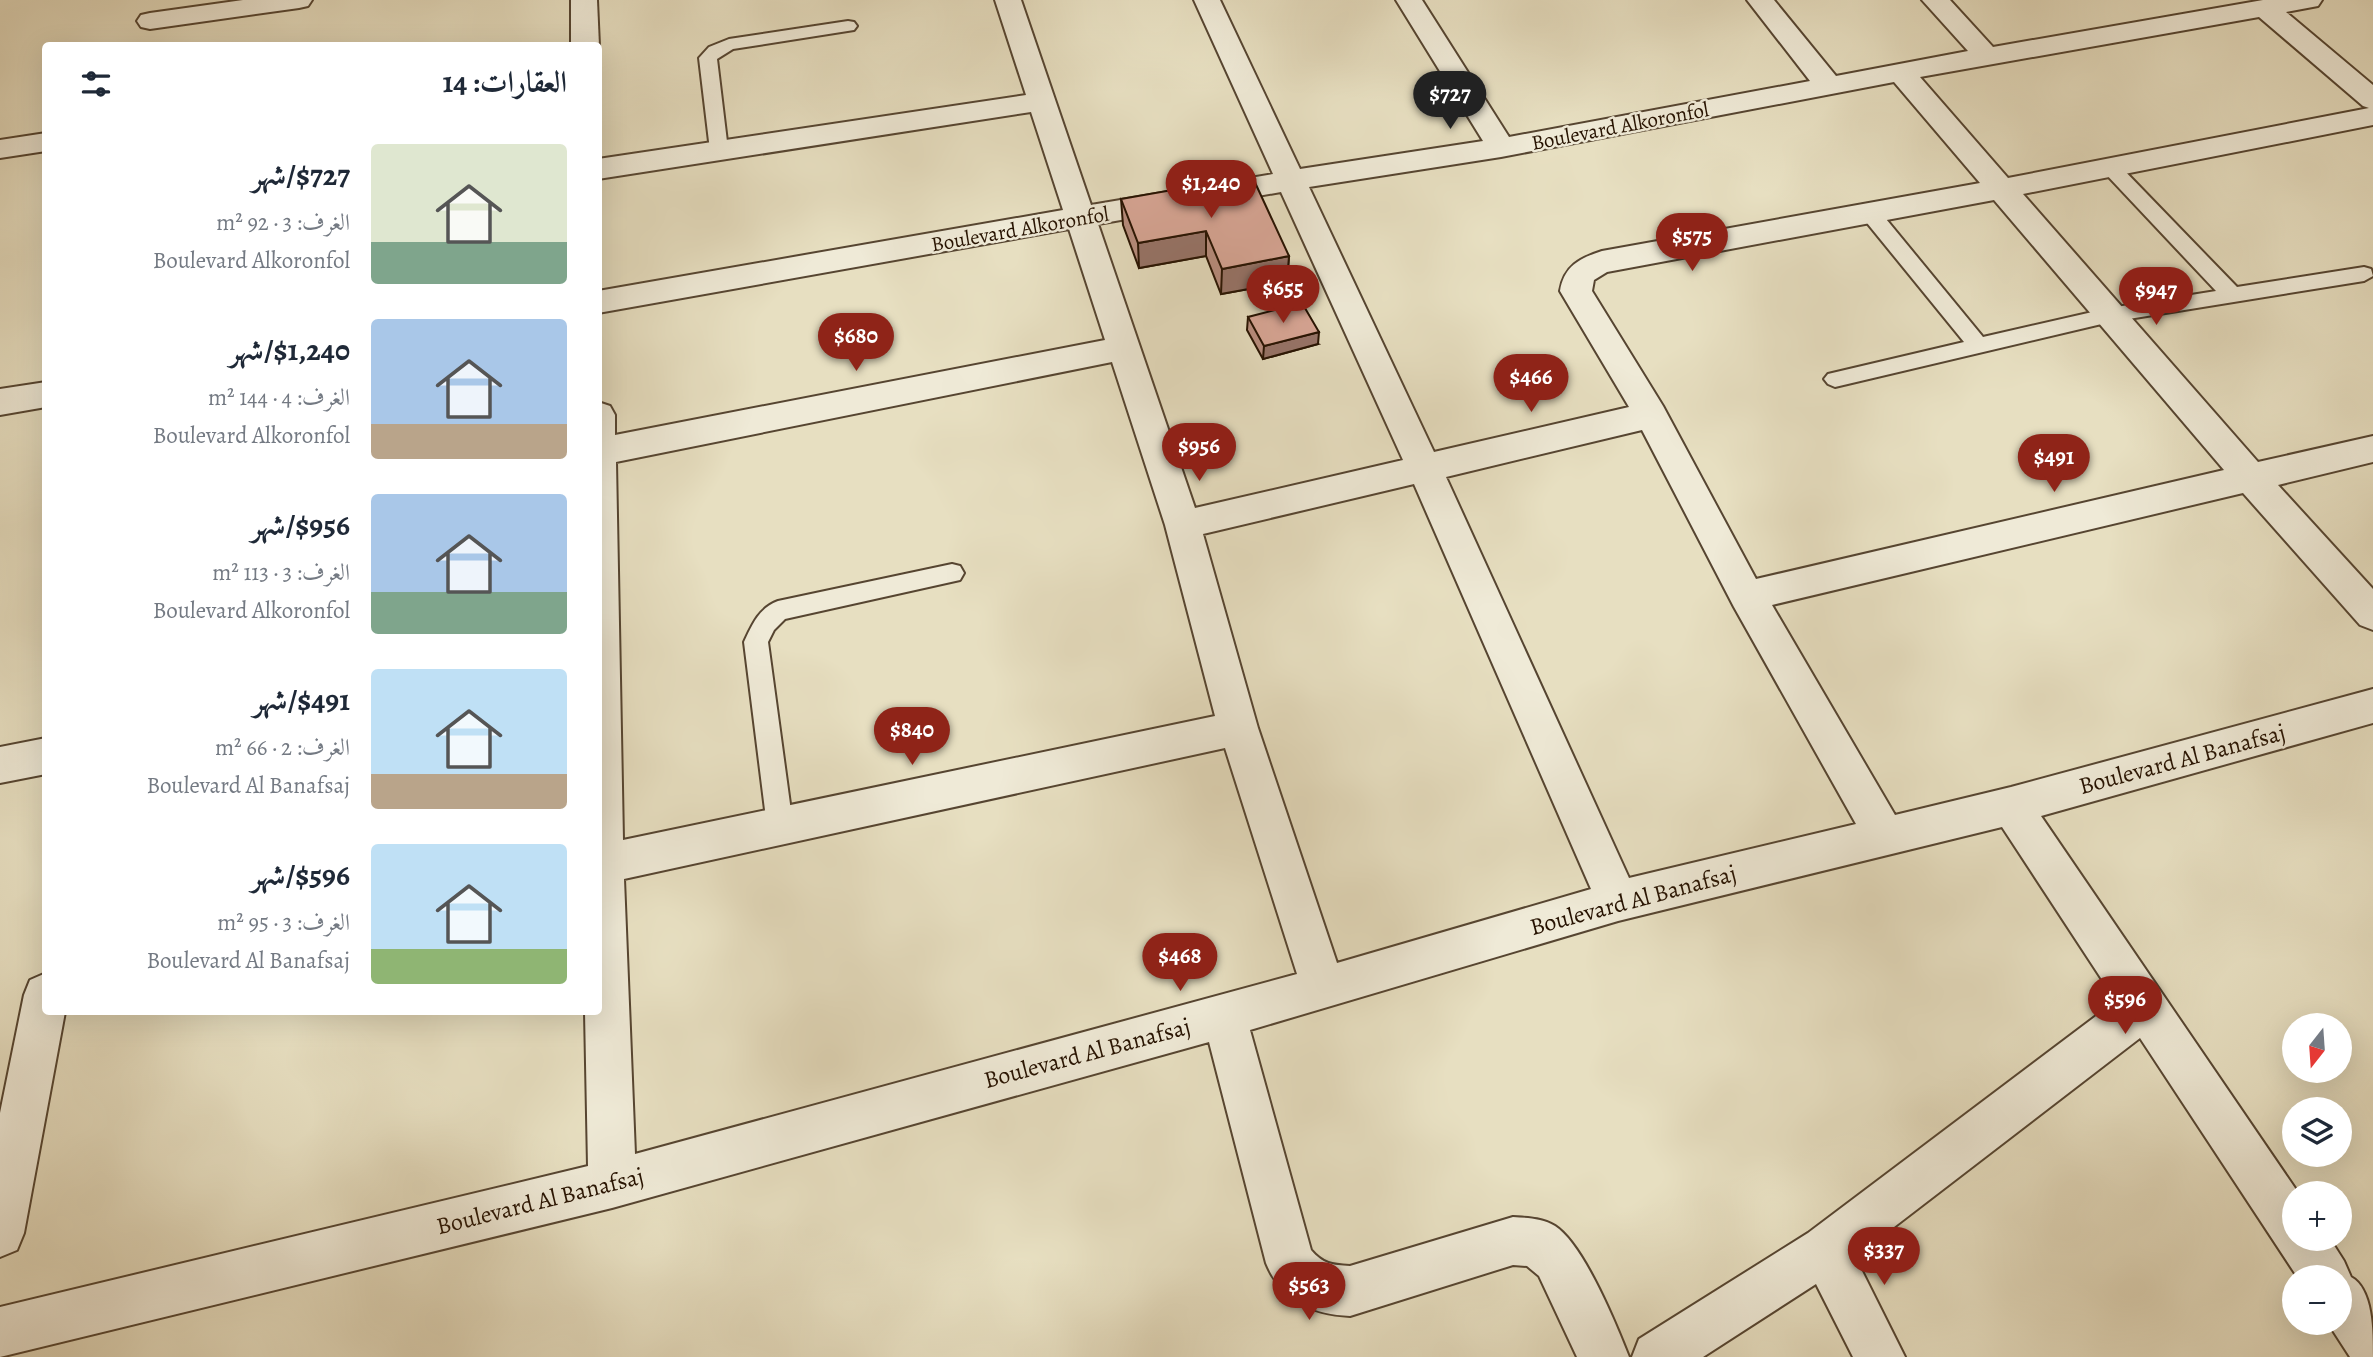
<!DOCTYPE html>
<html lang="ar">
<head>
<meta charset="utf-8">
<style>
  body { margin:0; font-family:Alegreya,Amiri,serif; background:#f6f6f7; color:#1f2937; direction:rtl; height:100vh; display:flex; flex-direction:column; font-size:26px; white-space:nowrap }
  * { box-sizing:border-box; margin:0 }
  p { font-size:23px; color:#747a83 }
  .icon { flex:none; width:38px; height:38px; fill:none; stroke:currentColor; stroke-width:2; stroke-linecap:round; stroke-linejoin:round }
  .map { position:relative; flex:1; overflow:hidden; direction:ltr }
  .panel { position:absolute; left:42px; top:42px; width:560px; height:973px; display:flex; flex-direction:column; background:#fff; border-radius:7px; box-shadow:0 7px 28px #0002; direction:rtl }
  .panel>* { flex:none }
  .needle { width:46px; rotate:197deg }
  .buttons { position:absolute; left:2282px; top:1013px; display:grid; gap:14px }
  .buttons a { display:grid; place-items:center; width:70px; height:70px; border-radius:50%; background:#fff; box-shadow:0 7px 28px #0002; font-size:35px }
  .price { position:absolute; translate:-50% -60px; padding:0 16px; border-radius:24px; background:#8f2418; color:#fff; font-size:23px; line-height:46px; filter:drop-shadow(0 2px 4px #0008) }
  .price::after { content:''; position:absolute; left:50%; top:42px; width:21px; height:16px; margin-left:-10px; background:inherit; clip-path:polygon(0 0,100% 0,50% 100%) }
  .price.current { background:#222; color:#fff }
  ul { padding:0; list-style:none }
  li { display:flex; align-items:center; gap:21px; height:175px; padding:0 35px }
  li span { display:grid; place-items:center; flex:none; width:196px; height:140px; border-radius:7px; color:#555 }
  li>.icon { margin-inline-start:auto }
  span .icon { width:84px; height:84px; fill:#fffc; stroke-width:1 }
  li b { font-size:30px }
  h2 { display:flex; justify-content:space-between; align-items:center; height:84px; padding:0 35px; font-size:30px }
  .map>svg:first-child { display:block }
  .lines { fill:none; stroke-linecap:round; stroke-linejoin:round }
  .service-casing { stroke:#564531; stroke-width:4 }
  .minor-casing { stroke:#564531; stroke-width:4 }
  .service { fill:#efead7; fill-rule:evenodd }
  .minor { fill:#efead7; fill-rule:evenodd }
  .wall { fill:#ba8f81; stroke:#261201; stroke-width:2 }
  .shaded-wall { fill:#977469; stroke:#261201; stroke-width:2 }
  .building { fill:#d8a696; stroke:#261201; stroke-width:2 }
  .labels { text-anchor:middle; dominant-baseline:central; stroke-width:5; stroke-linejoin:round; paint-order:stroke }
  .far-street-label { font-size:21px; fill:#261201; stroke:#efead7 }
  .street-label { font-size:24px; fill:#261201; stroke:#efead7 }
</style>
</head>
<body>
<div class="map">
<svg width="2373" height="1357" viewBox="0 0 2373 1357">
  <rect width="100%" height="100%" fill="#e7dfc1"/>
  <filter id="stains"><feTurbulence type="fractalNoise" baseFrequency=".00286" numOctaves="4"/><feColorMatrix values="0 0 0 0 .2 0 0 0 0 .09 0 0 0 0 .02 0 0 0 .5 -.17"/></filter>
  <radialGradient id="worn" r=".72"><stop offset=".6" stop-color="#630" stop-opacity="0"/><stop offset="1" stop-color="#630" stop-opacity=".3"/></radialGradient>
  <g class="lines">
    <defs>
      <g id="service">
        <polygon points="848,21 854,22 857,26 854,30 733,49 717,59 728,150 726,154 712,154 710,150 699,58 709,47 729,39"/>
        <polygon points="2110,161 2117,163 2237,287 2364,267 2371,269 2373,276 2364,281 2110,322 1835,387 1828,384 1824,379 1828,374 1964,342 1863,218 1860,213 1863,208 1877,208 1983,337 2110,308 2216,291 2103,171 2101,167 2103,163"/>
        <path d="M952,564L960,566L964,573L960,580L785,619L774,630L768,642L793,826L789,834L780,838L771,834L767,826L744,642C752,625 759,608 778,601Z"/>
      </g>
      <g id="minor">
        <polygon points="243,0 312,0 308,6 299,8 150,29 141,27 137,21 141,15 150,13"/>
        <polygon points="571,0 597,0 599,46 571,46"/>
        <path d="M995,0H1021L1091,205L1273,174L1194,0H1220L1300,169L1483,141L1396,0H1422L1509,137L1810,81L1747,0H1774L1836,76L1968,51L1922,0H1950L1993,47L2263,0H2322L2318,6L2286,12L2373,85V125L2023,194L2258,462L2373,436V462L2278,485L2373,589V630L2360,625L2243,493L1772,605L1895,815L2011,787L2373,689V723L2041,816L2299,1194H2294V1239H2330L2344,1261L2351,1277C2373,1289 2373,1331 2373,1357H2350L2328,1323H2340V1278H2298L2140,1038L1855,1257L1905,1357H1853L1816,1284L1703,1357H1632L1639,1339L1808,1233L2116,1001L2002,827L1618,921L1250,1030L1311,1250C1323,1264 1332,1265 1350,1266L1513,1217C1528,1218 1542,1218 1555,1226C1583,1244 1616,1324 1629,1357H1577L1539,1276L1527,1266L1513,1265L1350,1316C1311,1314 1281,1300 1266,1263L1209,1042L612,1208L0,1357V1307L588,1166L585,1012H598V402L610,406L615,415V435L1105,340L1069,229L598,313V291L1063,210L1031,112L598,179V159L1026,95ZM2259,17L2363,106L2369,108L2008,178L1920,77ZM1894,82L1980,183L1602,251C1580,258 1564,266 1560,291L1629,407L1434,452L1309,187L1501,157ZM1281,192L1403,460L1195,508L1098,224ZM1994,200L2224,470L1756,579L1663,406L1592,291L1594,280L1607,272ZM1112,362L1165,525L1215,716L623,840L616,462ZM1642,430L1734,607L1856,824L1629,878L1446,477ZM1414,484L1591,889L1337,963L1258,728L1203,534ZM1225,748L1297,974L635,1154L624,879Z"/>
        <polygon points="46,133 46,151 0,158 0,140"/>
        <polygon points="46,382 46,407 0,415 0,389"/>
        <polygon points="46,738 46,774 0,783 0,747"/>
        <polygon points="46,973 46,1012 65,1012 24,1233 17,1250 0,1257 0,1113 24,995 30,980"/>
      </g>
    </defs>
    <use href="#service" class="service-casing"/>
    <use href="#minor" class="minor-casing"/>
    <use href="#service" class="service"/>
    <use href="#minor" class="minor"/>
  </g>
  <g class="wall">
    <polygon points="1121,199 1289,256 1287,282 1221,294 1206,256 1139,268 1123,225"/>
    <polygon points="1248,317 1318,344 1263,359 1247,330"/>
  </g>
  <g class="shaded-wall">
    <polygon points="1206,231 1206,256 1139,268 1138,243"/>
    <polygon points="1289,256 1287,282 1221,294 1222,269"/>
    <polygon points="1319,332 1318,344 1263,359 1264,346"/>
  </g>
  <g class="building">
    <polygon points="1252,176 1289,256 1222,269 1206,231 1138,243 1121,199"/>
    <polygon points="1302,303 1319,332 1264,346 1248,317"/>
  </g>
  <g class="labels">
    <g class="far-street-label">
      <text transform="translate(1620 126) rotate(-11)">Boulevard Alkoronfol</text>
      <text transform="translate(1020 229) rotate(-10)">Boulevard Alkoronfol</text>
    </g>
    <g class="street-label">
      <text transform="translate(2182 759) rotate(-15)">Boulevard Al Banafsaj</text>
      <text transform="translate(1633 900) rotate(-15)">Boulevard Al Banafsaj</text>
      <text transform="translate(1087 1053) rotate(-15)">Boulevard Al Banafsaj</text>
      <text transform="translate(540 1201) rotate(-14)">Boulevard Al Banafsaj</text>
    </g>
  </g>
  <rect width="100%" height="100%" filter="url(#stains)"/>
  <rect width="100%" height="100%" fill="url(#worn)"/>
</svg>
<div class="buttons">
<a><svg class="needle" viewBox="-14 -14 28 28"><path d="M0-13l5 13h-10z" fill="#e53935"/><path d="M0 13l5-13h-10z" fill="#747a83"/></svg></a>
<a><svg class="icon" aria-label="layers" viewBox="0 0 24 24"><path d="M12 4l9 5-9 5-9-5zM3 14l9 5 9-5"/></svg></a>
<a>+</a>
<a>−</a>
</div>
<b class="price current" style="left:1450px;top:131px">$727</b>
<b class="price" style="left:1211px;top:220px">$1,240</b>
<b class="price" style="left:1692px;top:273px">$575</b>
<b class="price" style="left:1283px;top:325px">$655</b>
<b class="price" style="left:2156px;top:327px">$947</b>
<b class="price" style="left:856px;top:373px">$680</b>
<b class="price" style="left:1531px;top:414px">$466</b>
<b class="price" style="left:1199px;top:483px">$956</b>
<b class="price" style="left:2054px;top:494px">$491</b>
<b class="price" style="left:912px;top:767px">$840</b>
<b class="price" style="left:1180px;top:993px">$468</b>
<b class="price" style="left:2125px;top:1036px">$596</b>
<b class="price" style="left:1884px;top:1287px">$337</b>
<b class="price" style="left:1309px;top:1322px">$563</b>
<section class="panel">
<h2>العقارات: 14<svg class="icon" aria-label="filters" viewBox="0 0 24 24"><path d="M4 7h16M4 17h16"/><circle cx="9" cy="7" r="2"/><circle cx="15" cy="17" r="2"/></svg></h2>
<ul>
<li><span style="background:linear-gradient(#dfe7d0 70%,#7fa58c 0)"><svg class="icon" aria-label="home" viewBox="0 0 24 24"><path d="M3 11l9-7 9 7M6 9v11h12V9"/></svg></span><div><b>$727/شهر</b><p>الغرف: 3 · 92 m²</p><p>Boulevard Alkoronfol</p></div></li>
<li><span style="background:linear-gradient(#a9c7e8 75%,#b9a48a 0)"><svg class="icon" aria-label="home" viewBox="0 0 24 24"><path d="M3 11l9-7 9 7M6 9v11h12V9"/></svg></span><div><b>$1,240/شهر</b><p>الغرف: 4 · 144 m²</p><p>Boulevard Alkoronfol</p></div></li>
<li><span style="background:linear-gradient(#a9c7e8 70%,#7fa58c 0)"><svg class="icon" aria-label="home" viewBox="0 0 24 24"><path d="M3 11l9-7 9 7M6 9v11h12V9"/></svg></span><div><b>$956/شهر</b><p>الغرف: 3 · 113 m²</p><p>Boulevard Alkoronfol</p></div></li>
<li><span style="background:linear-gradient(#bfe0f5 75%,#b9a48a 0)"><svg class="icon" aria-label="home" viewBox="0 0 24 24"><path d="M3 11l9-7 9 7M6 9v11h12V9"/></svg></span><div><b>$491/شهر</b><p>الغرف: 2 · 66 m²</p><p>Boulevard Al Banafsaj</p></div></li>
<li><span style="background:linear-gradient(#bfe0f5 75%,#8fb573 0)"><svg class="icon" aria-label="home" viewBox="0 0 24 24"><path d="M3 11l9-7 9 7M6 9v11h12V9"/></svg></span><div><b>$596/شهر</b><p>الغرف: 3 · 95 m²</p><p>Boulevard Al Banafsaj</p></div></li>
</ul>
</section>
</div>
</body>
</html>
